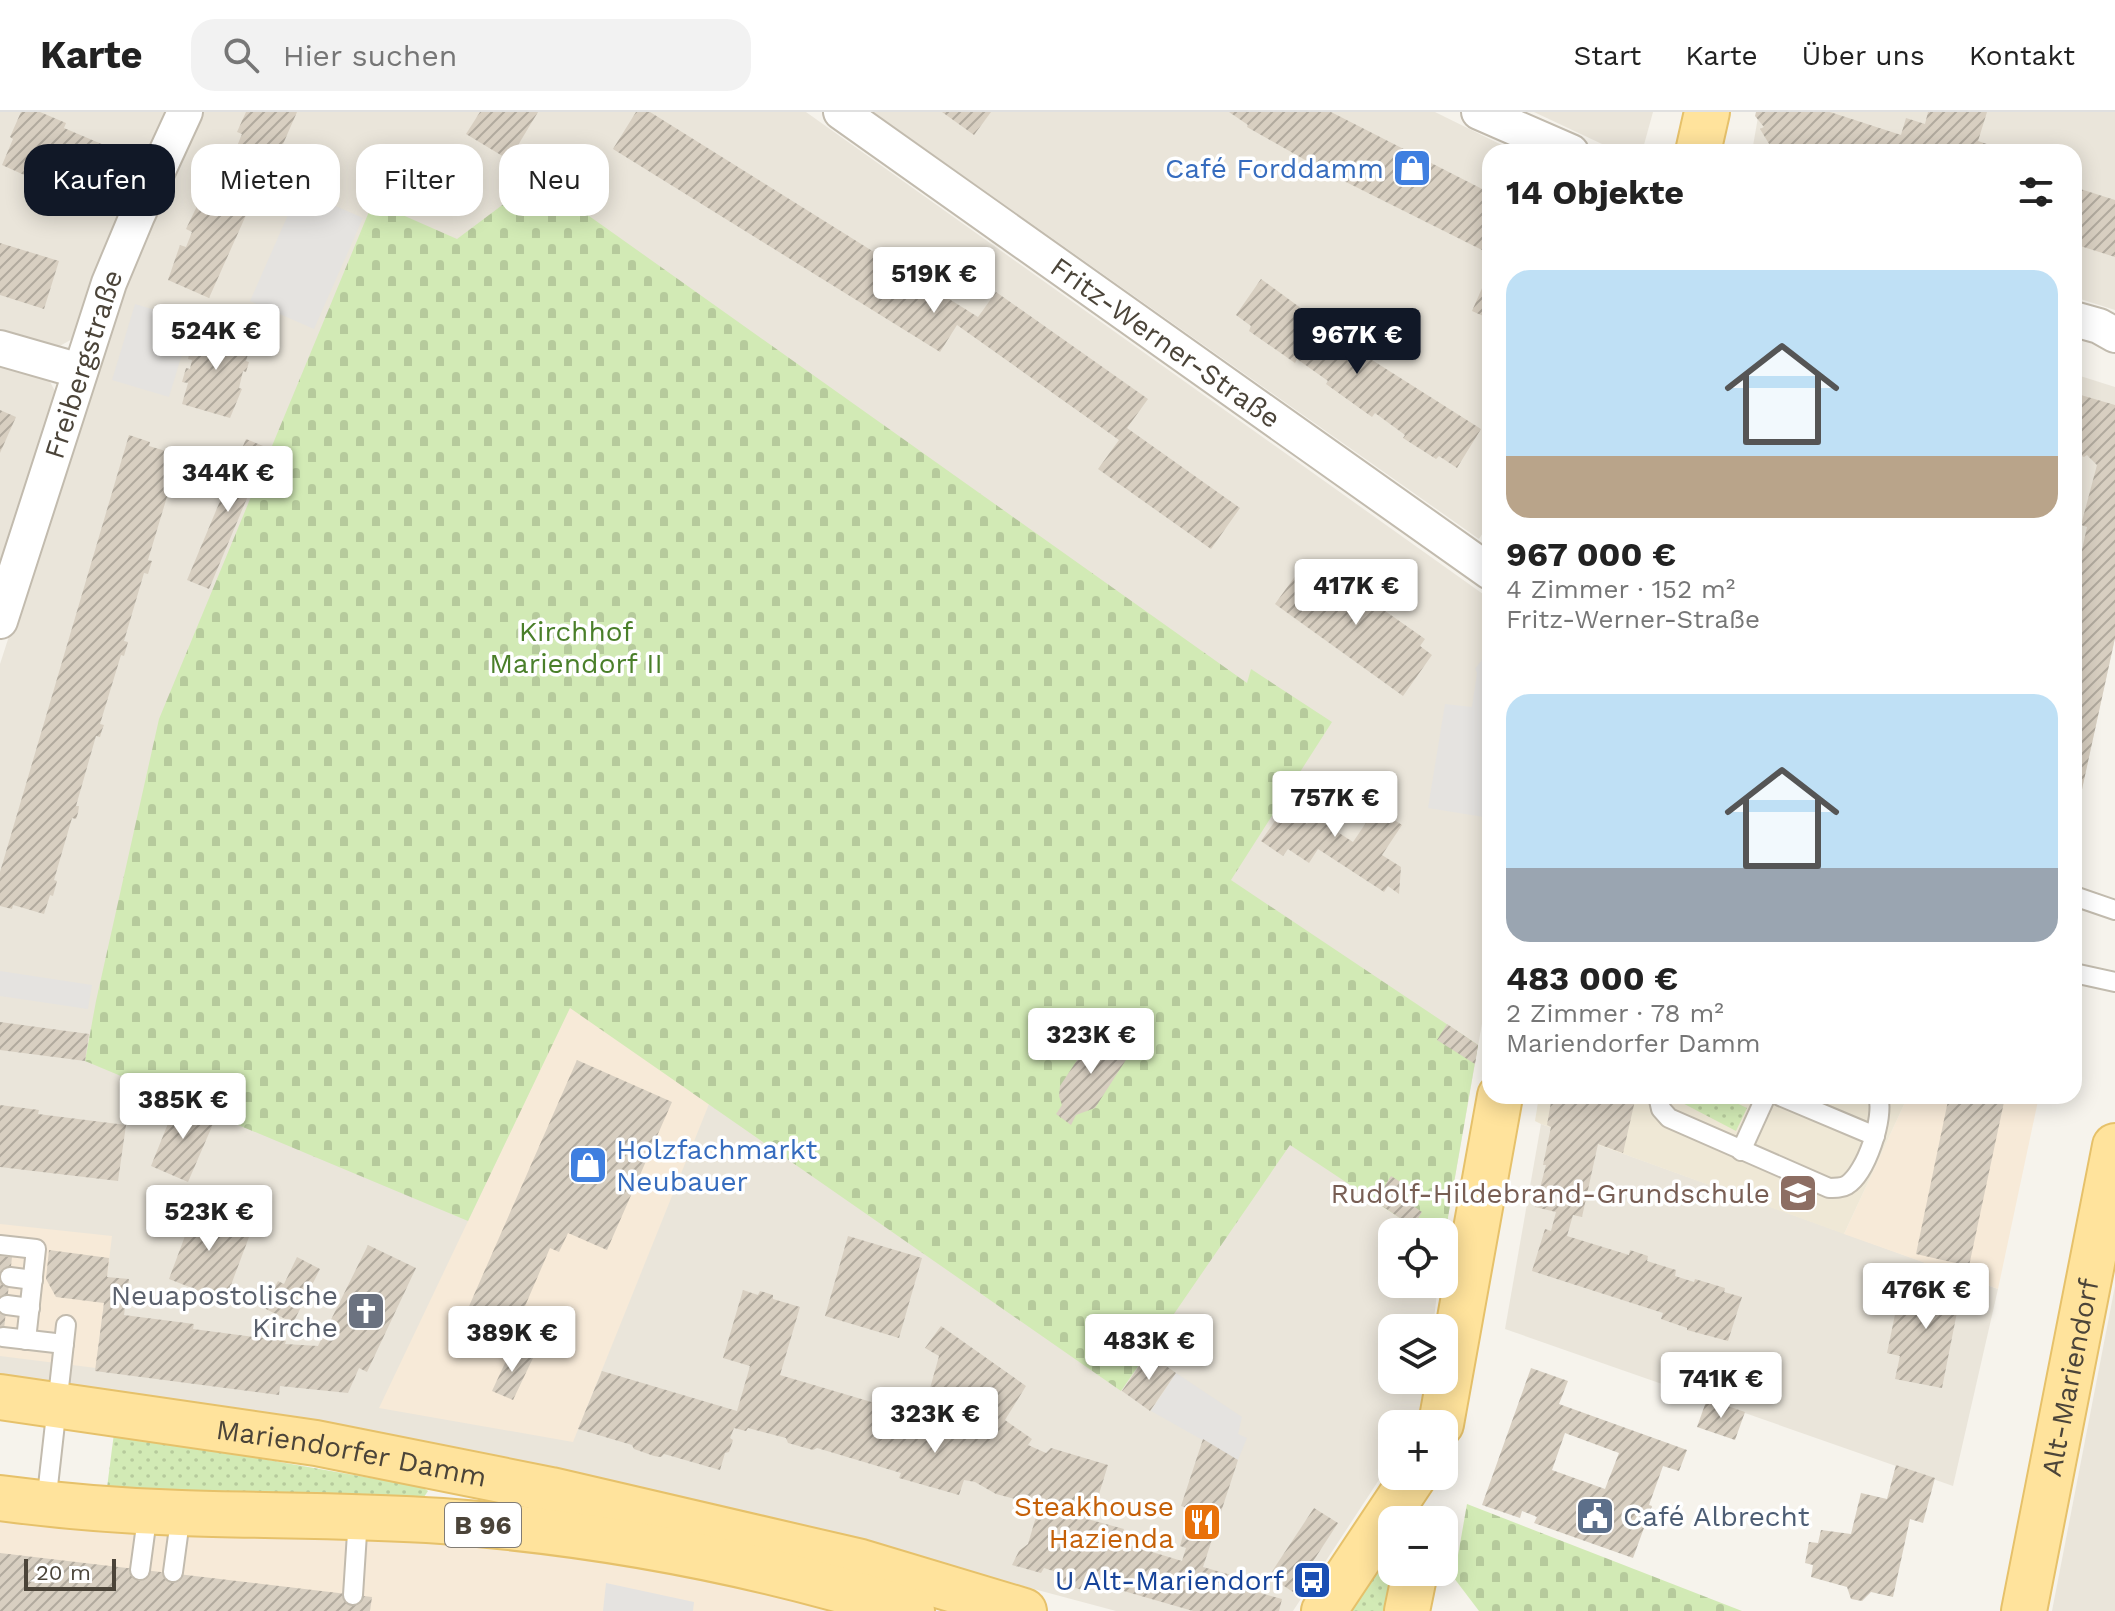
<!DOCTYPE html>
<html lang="de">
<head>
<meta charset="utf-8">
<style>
  body { margin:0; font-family:"Work Sans",sans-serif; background:#f2f2f2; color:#222; height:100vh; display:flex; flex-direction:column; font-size:30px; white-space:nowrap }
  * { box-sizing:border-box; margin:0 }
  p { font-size:26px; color:#767676 }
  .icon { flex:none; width:44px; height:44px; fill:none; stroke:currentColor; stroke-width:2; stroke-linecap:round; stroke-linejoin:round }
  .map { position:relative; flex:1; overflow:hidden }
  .drawer { position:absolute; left:1482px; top:32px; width:600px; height:960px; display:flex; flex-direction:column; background:#fff; border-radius:24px; box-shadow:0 4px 20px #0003 }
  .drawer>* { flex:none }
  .hud { position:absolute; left:24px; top:32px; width:760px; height:72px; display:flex; gap:16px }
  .fabs { position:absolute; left:1378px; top:1106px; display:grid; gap:16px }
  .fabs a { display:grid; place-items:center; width:80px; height:80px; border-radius:16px; background:#fff; box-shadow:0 4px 20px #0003; font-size:40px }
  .scale { position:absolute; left:24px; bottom:20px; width:92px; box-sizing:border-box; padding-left:8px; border:4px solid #4b4439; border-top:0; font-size:22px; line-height:28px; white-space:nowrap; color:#4b4439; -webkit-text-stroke:6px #fff; paint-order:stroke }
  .price { position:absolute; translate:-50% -68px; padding:0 18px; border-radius:8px; background:#fff; color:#222; font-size:26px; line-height:52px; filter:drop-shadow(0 2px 4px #0008) }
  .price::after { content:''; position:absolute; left:50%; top:48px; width:24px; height:18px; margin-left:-12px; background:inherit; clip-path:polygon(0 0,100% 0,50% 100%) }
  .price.active { background:#111827; color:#fff }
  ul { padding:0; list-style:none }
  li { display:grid; align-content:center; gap:16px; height:424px; padding:0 24px }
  li span { display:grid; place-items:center; height:248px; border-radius:24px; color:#555 }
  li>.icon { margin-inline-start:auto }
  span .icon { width:144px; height:144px; fill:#fffc; stroke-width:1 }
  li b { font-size:34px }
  h2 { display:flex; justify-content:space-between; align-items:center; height:96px; padding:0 24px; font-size:34px }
  .pill { padding:0 28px; border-radius:24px; background:#fff; box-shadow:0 4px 20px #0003; font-size:28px; line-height:72px }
  .pill.active { background:#111827; color:#fff }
  header { display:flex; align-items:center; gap:48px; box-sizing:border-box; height:112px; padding:0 40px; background:#fff; border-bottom:2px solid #e0e0e0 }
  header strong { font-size:38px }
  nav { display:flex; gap:44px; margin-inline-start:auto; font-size:28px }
  .search { width:560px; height:72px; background:#f2f2f2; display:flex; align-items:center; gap:20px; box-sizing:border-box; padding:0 28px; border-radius:24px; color:#767676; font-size:30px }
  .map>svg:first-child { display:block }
  .residential { fill:#eae5da }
  .commercial { fill:#f7ead8 }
  .education { fill:#efe8d6 }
  .grass { fill:url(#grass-dots) }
  .cemetery { fill:url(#cemetery-stones) }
  .parking { fill:#e5e3e0 }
  .building { fill:url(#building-hatch); fill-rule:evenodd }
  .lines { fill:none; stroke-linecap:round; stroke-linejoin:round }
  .lane-casing { stroke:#c2bbae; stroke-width:22 }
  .street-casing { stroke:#c2bbae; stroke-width:38 }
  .primary-casing { stroke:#e6c16a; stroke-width:48 }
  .lane { stroke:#fff; stroke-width:18 }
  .street { stroke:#fff; stroke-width:34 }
  .primary { stroke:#ffe39c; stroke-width:44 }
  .labels { text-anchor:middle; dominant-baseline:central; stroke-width:7; stroke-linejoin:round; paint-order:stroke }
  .shield { fill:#fff; stroke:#817c74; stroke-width:2 }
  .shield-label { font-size:26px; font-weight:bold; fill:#4b4439 }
  .shop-label { font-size:28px; fill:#366cbe; stroke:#fff; text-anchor:end }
  .street-label { font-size:28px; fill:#4b4439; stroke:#fff }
  .park-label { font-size:28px; fill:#4a7f2a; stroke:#fff }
  .education-label { font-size:28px; fill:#785e54; stroke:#fff; text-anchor:end }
  .worship-label { font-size:28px; fill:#5b616d; stroke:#fff; text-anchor:end }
  .food-label { font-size:28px; fill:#c56008; stroke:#fff; text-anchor:end }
  .service-label { font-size:28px; fill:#4e5e75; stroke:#fff; text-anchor:start }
  .transit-label { font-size:28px; fill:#164399; stroke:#fff; text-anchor:end }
</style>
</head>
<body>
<header>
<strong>Karte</strong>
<div class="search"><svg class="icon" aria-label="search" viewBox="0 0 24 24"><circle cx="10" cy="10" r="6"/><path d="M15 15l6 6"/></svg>Hier suchen</div>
<nav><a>Start</a><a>Karte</a><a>Über uns</a><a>Kontakt</a></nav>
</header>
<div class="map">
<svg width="2115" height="1499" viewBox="0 0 2115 1499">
  <defs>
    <pattern id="grass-dots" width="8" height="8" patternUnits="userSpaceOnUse" patternTransform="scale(2)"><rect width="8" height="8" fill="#d2eab5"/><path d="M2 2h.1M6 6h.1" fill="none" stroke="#b6ca9c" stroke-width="1.8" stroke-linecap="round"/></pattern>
    <pattern id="cemetery-stones" width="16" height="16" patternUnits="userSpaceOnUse" patternTransform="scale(2)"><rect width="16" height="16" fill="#d2eab5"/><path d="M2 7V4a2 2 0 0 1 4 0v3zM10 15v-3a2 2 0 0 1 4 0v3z" fill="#b6ca9c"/></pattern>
    <pattern id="building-hatch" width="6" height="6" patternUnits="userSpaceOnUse" patternTransform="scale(2)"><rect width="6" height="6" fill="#d8cfc1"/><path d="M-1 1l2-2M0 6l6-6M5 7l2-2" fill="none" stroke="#b1aa9e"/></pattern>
  </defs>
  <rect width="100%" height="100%" fill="#f6f3ec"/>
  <g class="residential">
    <polygon points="0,0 168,0 74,226 58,235 0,219"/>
    <polygon points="199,0 806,0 1490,487 1490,866 1444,1128 1444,1120 1392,1120 1392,1172 1438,1172 1433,1216 1392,1216 1392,1268 1427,1268 1422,1301 1416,1312 1392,1312 1392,1348 1293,1499 1116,1499 733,1397 417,1331 0,1266 0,552 122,175"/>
    <polygon points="873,0 1435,0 1516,40 1490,40 1490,410 1479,427"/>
    <polygon points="1534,0 1653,0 1642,40 1619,40"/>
    <polygon points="1756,0 2115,0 2115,198 2074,185 2074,40 1756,40 1753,34 1758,5"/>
    <polygon points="0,251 48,266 56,281 0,461"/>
    <polygon points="2074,262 2115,275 2115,526 2077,700 2074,700"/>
    <polygon points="1541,1012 1998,1177 1953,1374 1505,1217"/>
    <polygon points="2115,1174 2115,1499 2052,1499"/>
  </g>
  <g class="commercial">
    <polygon points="570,895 709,992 573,1330 379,1296"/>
    <polygon points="1908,984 1972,984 2004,990 2011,984 2039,984 1998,1177 1844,1122"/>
    <polygon points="0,1112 112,1124 96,1256 0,1244"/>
    <polygon points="0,1406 441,1430 556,1442 656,1458 827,1496 827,1499 0,1499"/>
  </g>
  <polygon class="education" points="1539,984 1908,984 1844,1122 1541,1012 1535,1009"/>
  <g class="grass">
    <polygon points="1669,984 1722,984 1747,996 1736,1019"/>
    <polygon points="114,1321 422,1375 428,1379 424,1385 107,1376"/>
    <polygon points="1392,1434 1394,1460 1387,1499 1348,1499"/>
  </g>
  <g class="cemetery">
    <polygon points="537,67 1247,571 1251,557 1332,610 1231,768 1478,933 1444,1128 1444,1120 1421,1120 1290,1033 1121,1279 570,896 468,1109 85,949 96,889 159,607 373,90 457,127"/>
    <polygon points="1467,1392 1742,1499 1479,1499 1454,1466"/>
  </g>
  <g class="parking">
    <polygon points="299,78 363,106 314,217 250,189"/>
    <polygon points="135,192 192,209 169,285 112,268"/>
    <polygon points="1490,537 1490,706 1428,696 1445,592 1472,595 1477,561 1475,557"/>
    <polygon points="0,859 92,873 88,897 0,884"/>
    <polygon points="1176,1261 1242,1305 1238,1322 1247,1326 1238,1348 1151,1299"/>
    <polygon points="606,1471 694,1490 693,1499 603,1499"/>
  </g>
  <g class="building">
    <polygon points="21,0 40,0 66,11 64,16 111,36 91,82 44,60 40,70 2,53 13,27 10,25"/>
    <polygon points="246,0 297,0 256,94 251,92 209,186 168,168 180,133 186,135 192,120 186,117 198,92 200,93 208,74 213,76 229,36 235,39 242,22 237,20"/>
    <polygon points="480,0 538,0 509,48 466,22"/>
    <polygon points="636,0 650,0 978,205 996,180 1148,287 1127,316 1240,396 1211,437 1098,357 1119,328 957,213 940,240 613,37"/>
    <polygon points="942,0 991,0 974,23"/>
    <polygon points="1229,0 1331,0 1490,81 1490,142 1328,61 1247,15 1248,13"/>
    <polygon points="1756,0 1830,0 1901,23 1906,6 1925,12 1928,0 1987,0 1978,29 2011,40 1779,40 1775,33 1771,35 1760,17 1764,15 1755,4"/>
    <polygon points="2074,75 2115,88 2115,145 2074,132"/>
    <polygon points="0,131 59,149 44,197 0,183"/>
    <polygon points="1490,158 1490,207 1472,199"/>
    <polygon points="1261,167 1372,248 1481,317 1457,356 1439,344 1436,347 1403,326 1405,323 1375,301 1372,305 1326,272 1328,269 1297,247 1295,251 1249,219 1251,214 1236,203"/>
    <polygon points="204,215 252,229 246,249 249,250 246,260 243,259 239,276 242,277 230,306 182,292 188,271 182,270 186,256 190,257 192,248 188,247 193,231 199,233"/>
    <polygon points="2074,281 2115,293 2115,526 2077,700 2074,700 2074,474 2087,415 2081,413 2097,353 2087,343 2084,345 2074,341"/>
    <polygon points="0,298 16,305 0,341"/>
    <polygon points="129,323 150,330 149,334 179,343 173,365 176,366 172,379 169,378 148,448 152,449 148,462 144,461 124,529 128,530 124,544 121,543 100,612 104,613 102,618 100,625 96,624 76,694 79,694 78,701 76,707 72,706 54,768 57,769 53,784 50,783 44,802 13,793 12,797 0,794 0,760"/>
    <polygon points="246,327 268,336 209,477 187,468"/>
    <polygon points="1304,452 1316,460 1321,454 1425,527 1420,534 1432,543 1403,584 1275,492"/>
    <polygon points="1296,666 1319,680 1300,707 1307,712 1313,704 1353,730 1376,696 1402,713 1382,743 1401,755 1399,782 1388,774 1384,780 1318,737 1309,751 1288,737 1283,744 1261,729 1282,699 1276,695"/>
    <polygon points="0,910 89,922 85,949 0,938"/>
    <polygon points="1447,912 1478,933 1475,952 1437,928"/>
    <polygon points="1097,918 1131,940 1095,996 1076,1003 1071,1013 1056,1002 1062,993 1059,984 1060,974"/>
    <polygon points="577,948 672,990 607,1138 568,1121 559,1140 550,1136 510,1229 463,1208"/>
    <polygon points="1552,984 1636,984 1623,1041 1598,1032 1582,1105 1573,1103 1567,1124 1629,1143 1630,1138 1648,1144 1647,1149 1676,1158 1675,1164 1694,1170 1695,1167 1725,1176 1724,1180 1742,1185 1728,1229 1687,1218 1687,1216 1661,1207 1663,1201 1532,1159 1545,1117 1551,1119 1556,1100 1535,1095 1546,1053 1543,1053 1551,1015 1547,1013"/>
    <polygon points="1949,984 1972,984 2004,990 1969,1154 1916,1142"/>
    <polygon points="177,989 216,1005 188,1070 151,1054"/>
    <polygon points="0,993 39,998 38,1002 126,1013 118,1069 0,1055"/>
    <polygon points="1391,1064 1410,1076 1403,1087 1422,1100 1413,1115 1375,1089"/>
    <polygon points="198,1089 231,1101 225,1116 249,1125 225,1189 169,1167"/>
    <polygon points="848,1124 922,1146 899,1226 825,1204"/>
    <polygon points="368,1133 416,1156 367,1260 359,1256 348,1281 280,1274 279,1283 95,1259 104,1191 56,1185 46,1167 49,1138 109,1146 107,1165 129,1167 124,1203 194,1212 193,1217 286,1229 285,1232 318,1234"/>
    <polygon points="0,1144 12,1145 2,1235 0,1235"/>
    <polygon points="297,1145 320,1157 293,1211 264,1196 278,1169 284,1172"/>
    <polygon points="1918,1160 1963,1170 1942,1276 1895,1267 1900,1244 1887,1241 1897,1193 1910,1196"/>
    <polygon points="743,1178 758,1183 760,1179 773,1183 773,1187 800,1195 780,1263 885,1294 887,1287 924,1298 939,1244 925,1236 941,1214 1026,1274 1005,1308 1032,1327 1028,1333 1046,1341 1051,1336 1108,1353 1091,1408 1124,1417 1119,1430 1182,1449 1186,1436 1180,1434 1190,1397 1181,1394 1203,1327 1238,1348 1203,1455 1231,1463 1228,1472 1282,1487 1279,1499 1193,1499 1089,1469 1082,1478 1058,1470 1056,1460 1044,1456 1041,1461 1012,1453 1019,1439 1028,1432 1038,1398 1031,1391 996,1382 975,1370 964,1368 959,1383 899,1366 901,1361 817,1336 813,1338 788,1331 786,1326 748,1316 746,1319 734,1316 730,1326 733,1328 729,1340 725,1341 720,1358 664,1342 661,1345 654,1344 634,1337 632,1333 578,1317 602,1259 737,1299 750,1254 723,1246"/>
    <polygon points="512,1236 533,1246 513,1288 492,1279"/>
    <polygon points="1148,1241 1176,1261 1150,1299 1122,1279"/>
    <path d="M1531,1256L1568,1269L1559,1292L1687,1338L1679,1359L1663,1354L1649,1393L1652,1394L1633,1446L1534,1411L1537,1405L1522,1399L1520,1406L1482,1393ZM1565,1321L1619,1341L1605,1377L1552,1358Z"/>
    <polygon points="1707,1287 1745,1300 1735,1328 1697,1315"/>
    <polygon points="1896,1353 1935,1366 1923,1411 1910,1407 1893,1485 1871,1480 1862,1489 1851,1487 1847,1475 1811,1465 1813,1453 1805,1451 1809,1430 1818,1431 1821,1418 1851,1422 1861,1381 1887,1387"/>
    <polygon points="1314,1396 1338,1411 1293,1480 1269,1464"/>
    <polygon points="0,1441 372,1485 370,1499 0,1499"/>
  </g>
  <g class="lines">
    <defs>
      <g id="lane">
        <polyline points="2074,784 2115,798"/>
        <polyline points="2074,861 2115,870"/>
        <path d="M1658,984L1661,997L1669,1006L1829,1076C1836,1076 1842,1076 1847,1073C1866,1061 1885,1005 1878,984"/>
        <polyline points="1780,984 1875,1024"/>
        <polyline points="1741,1039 1766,984"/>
        <polyline points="0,1133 36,1137 26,1228"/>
        <polyline points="10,1165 33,1168"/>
        <polyline points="7,1193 30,1196"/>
        <polyline points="3,1225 64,1232"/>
        <polyline points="46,1392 66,1213"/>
        <polyline points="140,1458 148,1399"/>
        <polyline points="173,1460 181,1401"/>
        <polyline points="353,1483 358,1406"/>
      </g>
      <g id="street">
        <path id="s1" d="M841,0L1490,460"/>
        <polyline points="1479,0 1571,40"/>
        <polyline points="2074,207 2099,214 2115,223"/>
        <polyline points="0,236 80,259"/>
        <path id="s2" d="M0,509L109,171L137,104L185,0"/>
      </g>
      <g id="primary">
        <polyline points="1698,40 1707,0"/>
        <path id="s3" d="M0,1285L316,1331L551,1378L861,1450L1024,1499"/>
        <polyline points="1441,1312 1500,984"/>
        <path d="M0,1386C60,1394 121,1399 181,1401C268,1404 355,1403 442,1409C601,1421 760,1451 912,1499"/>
        <polyline points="1324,1499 1414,1364"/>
        <polyline points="1407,1499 1415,1460"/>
        <path id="s4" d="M2024,1499L2115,1034"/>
      </g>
    </defs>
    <use href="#lane" class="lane-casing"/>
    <use href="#street" class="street-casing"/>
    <use href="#primary" class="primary-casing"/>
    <use href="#lane" class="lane"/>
    <use href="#street" class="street"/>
    <use href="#primary" class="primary"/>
  </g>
  <defs>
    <symbol id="shop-square" viewBox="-11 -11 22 22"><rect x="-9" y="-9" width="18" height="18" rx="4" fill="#3f7fe0" stroke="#fff"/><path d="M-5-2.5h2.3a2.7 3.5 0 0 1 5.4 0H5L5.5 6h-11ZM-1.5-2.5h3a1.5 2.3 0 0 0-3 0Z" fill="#fff"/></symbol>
    <symbol id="school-square" viewBox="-11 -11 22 22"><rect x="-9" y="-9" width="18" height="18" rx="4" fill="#8d6e63" stroke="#fff"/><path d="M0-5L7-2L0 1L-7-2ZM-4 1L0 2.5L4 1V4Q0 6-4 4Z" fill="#fff"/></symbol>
    <symbol id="church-square" viewBox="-11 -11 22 22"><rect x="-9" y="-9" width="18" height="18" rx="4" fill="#6b7280" stroke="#fff"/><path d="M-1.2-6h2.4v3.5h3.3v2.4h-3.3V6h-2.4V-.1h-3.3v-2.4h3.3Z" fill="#fff"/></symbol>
    <symbol id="civic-square" viewBox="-11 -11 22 22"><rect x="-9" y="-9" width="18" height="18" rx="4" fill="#5c6f8a" stroke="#fff"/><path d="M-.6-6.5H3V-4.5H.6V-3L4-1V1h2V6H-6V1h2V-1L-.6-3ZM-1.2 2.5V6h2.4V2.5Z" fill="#fff"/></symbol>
    <symbol id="restaurant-square" viewBox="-11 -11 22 22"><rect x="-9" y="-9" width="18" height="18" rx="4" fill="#e8710a" stroke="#fff"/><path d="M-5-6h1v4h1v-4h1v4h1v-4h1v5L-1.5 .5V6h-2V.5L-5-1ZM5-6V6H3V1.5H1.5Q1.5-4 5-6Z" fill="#fff"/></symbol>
    <symbol id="bus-square" viewBox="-11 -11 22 22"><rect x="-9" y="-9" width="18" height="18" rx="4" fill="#1a4fb4" stroke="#fff"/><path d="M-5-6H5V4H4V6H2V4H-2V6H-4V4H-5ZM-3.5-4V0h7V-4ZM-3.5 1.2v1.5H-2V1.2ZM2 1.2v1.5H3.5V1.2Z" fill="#fff"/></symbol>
  </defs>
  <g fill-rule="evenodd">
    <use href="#shop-square" x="1390" y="34" width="44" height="44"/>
    <use href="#shop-square" x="566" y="1031" width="44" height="44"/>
    <use href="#school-square" x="1776" y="1059" width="44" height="44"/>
    <use href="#church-square" x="344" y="1177" width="44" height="44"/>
    <use href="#civic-square" x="1573" y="1382" width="44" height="44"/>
    <use href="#restaurant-square" x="1180" y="1388" width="44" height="44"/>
    <use href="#bus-square" x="1290" y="1446" width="44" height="44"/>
  </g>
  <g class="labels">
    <rect class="shield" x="445" y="1391" width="76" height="44" rx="6"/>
    <g class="shield-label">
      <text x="483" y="1413">B 96</text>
    </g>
    <g class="shop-label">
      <text x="1384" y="56">Café Forddamm</text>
      <text x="616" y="1037" text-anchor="start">Holzfachmarkt<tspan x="616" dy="32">Neubauer</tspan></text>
    </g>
    <g class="street-label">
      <text stroke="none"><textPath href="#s1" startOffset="398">Fritz-Werner-Straße</textPath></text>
      <text stroke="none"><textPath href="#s2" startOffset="270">Freibergstraße</textPath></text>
      <text stroke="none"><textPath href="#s4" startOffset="238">Alt-Mariendorf</textPath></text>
      <text stroke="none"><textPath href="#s3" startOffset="356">Mariendorfer Damm</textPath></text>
    </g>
    <g class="park-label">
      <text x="576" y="519">Kirchhof<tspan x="576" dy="32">Mariendorf II</tspan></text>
    </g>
    <g class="education-label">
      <text x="1770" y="1081">Rudolf-Hildebrand-Grundschule</text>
    </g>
    <g class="worship-label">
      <text x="338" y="1183">Neuapostolische<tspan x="338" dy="32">Kirche</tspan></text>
    </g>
    <g class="food-label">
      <text x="1174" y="1394">Steakhouse<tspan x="1174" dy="32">Hazienda</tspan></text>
    </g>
    <g class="service-label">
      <text x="1623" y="1404">Café Albrecht</text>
    </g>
    <g class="transit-label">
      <text x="1284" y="1468">U Alt-Mariendorf</text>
    </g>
  </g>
</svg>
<div class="fabs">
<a><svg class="icon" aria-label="locate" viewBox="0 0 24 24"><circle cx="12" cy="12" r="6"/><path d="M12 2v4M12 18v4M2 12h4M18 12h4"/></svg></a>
<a><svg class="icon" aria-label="layers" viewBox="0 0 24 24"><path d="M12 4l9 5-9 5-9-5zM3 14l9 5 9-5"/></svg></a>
<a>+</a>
<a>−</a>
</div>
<div class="scale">20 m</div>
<b class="price" style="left:934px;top:203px">519K €</b>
<b class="price" style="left:216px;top:260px">524K €</b>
<b class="price active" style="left:1357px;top:264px">967K €</b>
<b class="price" style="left:228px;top:402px">344K €</b>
<b class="price" style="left:1356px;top:515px">417K €</b>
<b class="price" style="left:1335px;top:727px">757K €</b>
<b class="price" style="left:1091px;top:964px">323K €</b>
<b class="price" style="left:183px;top:1029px">385K €</b>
<b class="price" style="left:209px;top:1141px">523K €</b>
<b class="price" style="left:1926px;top:1219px">476K €</b>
<b class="price" style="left:512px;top:1262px">389K €</b>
<b class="price" style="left:1149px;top:1270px">483K €</b>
<b class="price" style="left:1721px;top:1308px">741K €</b>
<b class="price" style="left:935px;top:1343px">323K €</b>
<div class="hud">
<a class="pill active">Kaufen</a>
<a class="pill">Mieten</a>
<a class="pill">Filter</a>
<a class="pill">Neu</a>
</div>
<section class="drawer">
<h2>14 Objekte<svg class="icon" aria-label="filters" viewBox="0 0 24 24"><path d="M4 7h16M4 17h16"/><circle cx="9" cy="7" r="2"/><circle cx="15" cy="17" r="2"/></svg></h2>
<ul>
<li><span style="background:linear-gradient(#bfe0f5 75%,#b9a48a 0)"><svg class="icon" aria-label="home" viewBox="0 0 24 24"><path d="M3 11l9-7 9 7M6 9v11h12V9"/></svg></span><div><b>967 000 €</b><p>4 Zimmer · 152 m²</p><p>Fritz-Werner-Straße</p></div></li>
<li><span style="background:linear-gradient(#bfe0f5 70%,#9aa5b1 0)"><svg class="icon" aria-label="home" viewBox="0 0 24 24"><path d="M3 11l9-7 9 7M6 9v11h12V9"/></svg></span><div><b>483 000 €</b><p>2 Zimmer · 78 m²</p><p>Mariendorfer Damm</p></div></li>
</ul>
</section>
</div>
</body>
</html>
